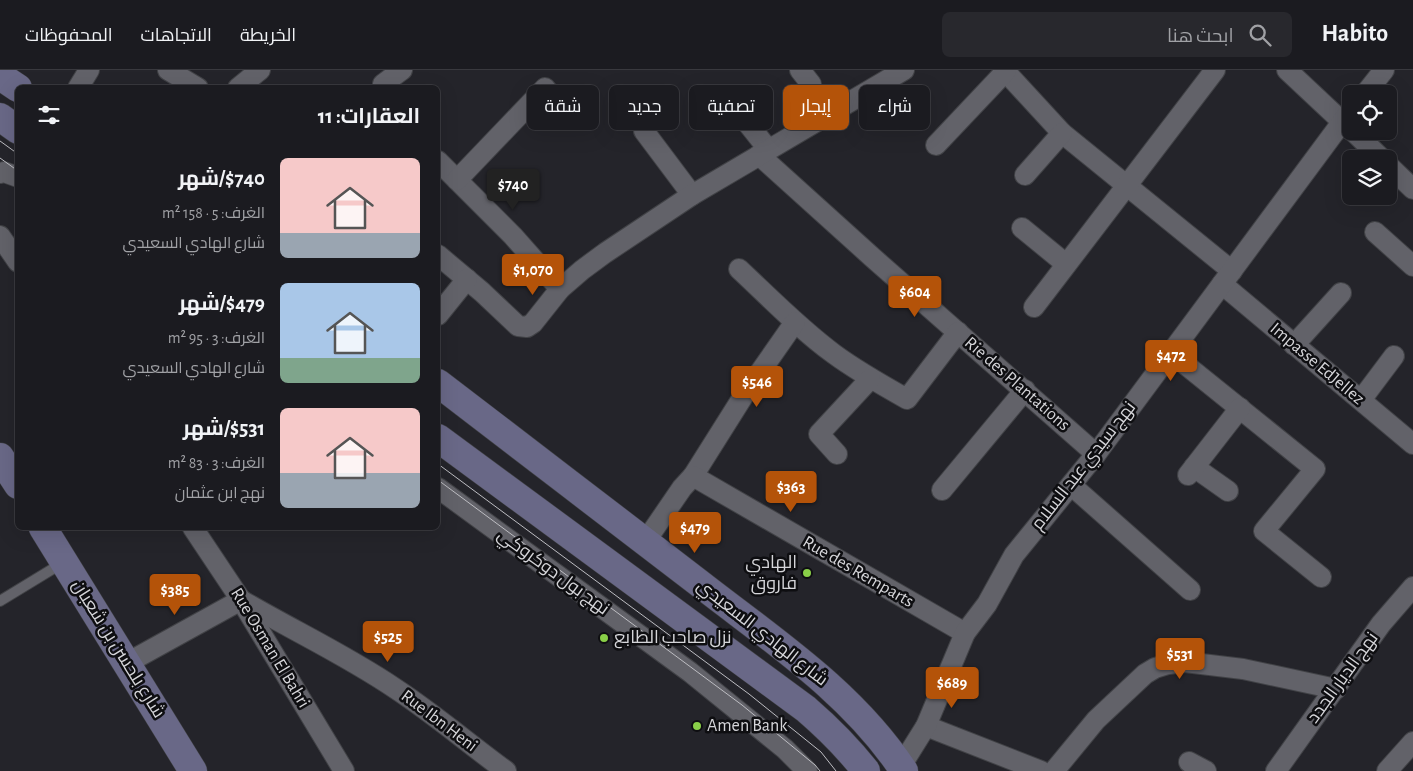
<!DOCTYPE html>
<html lang="ar">
<head>
<meta charset="utf-8">
<style>
  body { margin:0; font-family:"Alegreya Sans",Cairo,sans-serif; background:#28282d; color:#f1f3f6; direction:rtl; height:100vh; display:flex; flex-direction:column; font-size:19px; white-space:nowrap }
  * { box-sizing:border-box; margin:0 }
  p { font-size:16px; color:#a0a1a5 }
  .icon { flex:none; width:28px; height:28px; fill:none; stroke:currentColor; stroke-width:2; stroke-linecap:round; stroke-linejoin:round }
  .map { position:relative; flex:1; overflow:hidden; direction:ltr }
  .drawer { position:absolute; left:15px; top:15px; width:425px; height:445px; display:flex; flex-direction:column; background:#1b1b20; border-radius:8px; box-shadow:0 5px 20px #0002,0 0 0 1px #39393e; direction:rtl }
  .drawer>* { flex:none }
  .top-card { position:absolute; left:455px; top:15px; width:475px; height:45px; direction:rtl; display:flex; gap:10px }
  .tools { position:absolute; left:1342px; top:15px; display:grid; gap:10px }
  .tools a { display:grid; place-items:center; width:55px; height:55px; border-radius:8px; background:#1b1b20; box-shadow:0 5px 20px #0002,0 0 0 1px #39393e; font-size:25px }
  .price { position:absolute; translate:-50% -42px; padding:0 11px; border-radius:5px; background:#b45309; color:#fff; font-size:16px; line-height:32px; filter:drop-shadow(0 1px 2px #0008) }
  .price::after { content:''; position:absolute; left:50%; top:30px; width:15px; height:11px; margin-left:-8px; background:inherit; clip-path:polygon(0 0,100% 0,50% 100%) }
  .price.selected { background:#222; color:#fff }
  ul { padding:0; list-style:none }
  li { display:flex; align-items:center; gap:15px; height:125px; padding:0 20px }
  li span { display:grid; place-items:center; flex:none; width:140px; height:100px; border-radius:8px; color:#555 }
  li>.icon { margin-inline-start:auto }
  span .icon { width:60px; height:60px; fill:#fffc; stroke-width:1 }
  li b { font-size:21px }
  h2 { display:flex; justify-content:space-between; align-items:center; height:60px; padding:0 20px; font-size:21px }
  .tag { padding:0 18px; border-radius:8px; background:#1b1b20; box-shadow:0 5px 20px #0002,0 0 0 1px #39393e; font-size:18px; line-height:45px }
  .tag.selected { background:#b45309; color:#fff }
  header { display:flex; align-items:center; gap:30px; box-sizing:border-box; height:70px; padding:0 25px; background:#1b1b20; border-bottom:1px solid #39393e }
  header strong { font-size:24px }
  nav { display:flex; gap:28px; margin-inline-start:auto; font-size:18px }
  .search { width:350px; height:45px; background:#28282d; display:flex; align-items:center; gap:12px; box-sizing:border-box; padding:0 18px; border-radius:8px; color:#a0a1a5; font-size:19px }
  .map>svg:first-child { display:block }
  .lines { fill:none; stroke-linecap:round; stroke-linejoin:round }
  .lane-casing { stroke:#414246; stroke-width:12 }
  .street-casing { stroke:#414246; stroke-width:22 }
  .secondary-casing { stroke:#414246; stroke-width:29 }
  .lane { stroke:#626269; stroke-width:10 }
  .street { stroke:#626269; stroke-width:20 }
  .secondary { stroke:#696887; stroke-width:28 }
  .tram { stroke:#bdbdc2; stroke-width:1 }
  .poi-dot { fill:#89cf48; stroke:#0e0e11; stroke-width:2 }
  .labels { text-anchor:middle; dominant-baseline:central; stroke-width:5; stroke-linejoin:round; paint-order:stroke }
  .street-label { font-size:18px; fill:#d5d5d9; stroke:#0e0e11 }
  .poi-label { font-size:18px; fill:#d5d5d9; stroke:#0e0e11; text-anchor:start }
</style>
</head>
<body>
<header>
<strong>Habito</strong>
<div class="search"><svg class="icon" aria-label="search" viewBox="0 0 24 24"><circle cx="10" cy="10" r="6"/><path d="M15 15l6 6"/></svg>ابحث هنا</div>
<nav><a>الخريطة</a><a>الاتجاهات</a><a>المحفوظات</a></nav>
</header>
<div class="map">
<svg width="1413" height="701" viewBox="0 0 1413 701">
  <rect width="100%" height="100%" fill="#24242a"/>
  <g class="lines">
    <defs>
      <polyline id="lane" points="0,531 64,492"/>
      <g id="street">
        <polyline points="168,0 198,18"/>
        <polyline points="800,0 811,14"/>
        <polyline points="1004,0 1062,63 1232,201"/>
        <polyline points="1287,0 1351,60"/>
        <polyline points="383,14 402,0"/>
        <polyline points="78,18 89,0"/>
        <polyline points="238,18 260,0"/>
        <polyline points="1365,24 1384,0"/>
        <polyline points="725,25 768,79"/>
        <polyline points="644,61 692,125"/>
        <polyline points="1353,61 1382,89"/>
        <polyline points="936,75 1006,1"/>
        <polyline points="759,85 872,187 1096,384"/>
        <polyline points="438,91 513,166 560,219"/>
        <polyline points="1389,96 1413,119"/>
        <polyline points="0,103 4,102 18,107"/>
        <polyline points="1025,105 1062,63"/>
        <polyline points="457,110 545,18 571,50"/>
        <polyline points="1022,158 1066,194"/>
        <polyline points="1375,162 1413,196"/>
        <polyline points="0,166 18,192"/>
        <polyline points="438,185 482,222 518,256 527,257 533,253 560,219 582,200 605,183 692,125 904,0"/>
        <path d="M739,199C770,228 800,259 834,284C857,301 882,315 907,329L958,262"/>
        <polyline points="1222,214 1413,374"/>
        <polyline points="1034,237 1215,0"/>
        <polyline points="438,245 467,209"/>
        <polyline points="1294,275 1341,223"/>
        <polyline points="1171,283 1315,399 1264,461 1321,507"/>
        <polyline points="1361,330 1394,286"/>
        <polyline points="837,384 819,364 870,309"/>
        <polyline points="1194,397 1228,421"/>
        <polyline points="1188,405 1240,338"/>
        <polyline points="693,406 744,325 795,252"/>
        <polyline points="1071,415 1190,520"/>
        <polyline points="438,418 690,602 785,679 807,701"/>
        <polyline points="942,420 1025,320"/>
        <polyline points="193,458 241,530 344,701"/>
        <polyline points="645,472 682,418 693,406 965,563"/>
        <path d="M127,593L241,530C292,560 348,586 396,619C434,644 469,674 506,701"/>
        <polyline points="926,656 1041,701"/>
        <polyline points="1189,692 1206,701"/>
        <polyline points="901,696 926,656 965,563 987,534 1014,485 1096,384 1351,40"/>
        <polyline points="1054,701 1096,650 1145,604 1155,598 1168,594 1185,592 1243,599 1336,619"/>
        <polyline points="1276,701 1381,554 1413,517"/>
        <polyline points="1387,701 1413,672"/>
      </g>
      <g id="secondary">
        <polyline points="0,6 18,18"/>
        <polyline points="0,47 18,60"/>
        <path d="M438,313C525,380 612,446 699,513C772,570 852,622 904,701"/>
        <path d="M438,368L806,639C828,658 848,678 866,701"/>
        <polyline points="0,387 18,415"/>
        <polyline points="43,458 193,701"/>
      </g>
    </defs>
    <use href="#lane" class="lane-casing"/>
    <use href="#street" class="street-casing"/>
    <use href="#secondary" class="secondary-casing"/>
    <use href="#lane" class="lane"/>
    <use href="#street" class="street"/>
    <use href="#secondary" class="secondary"/>
    <g class="tram">
      <polyline points="0,71 18,84"/>
      <polyline points="0,88 18,101"/>
      <polyline points="438,394 749,624 821,682 836,701"/>
      <polyline points="438,410 742,635 815,695 820,701"/>
    </g>
  </g>
  <g class="poi-dot">
    <circle cx="807" cy="503" r="5"/>
    <circle cx="604" cy="568" r="5"/>
    <circle cx="697" cy="656" r="5"/>
  </g>
  <g class="labels">
    <g class="street-label">
      <text transform="translate(1317 294) rotate(40)">Impasse EdJellez</text>
      <text transform="translate(1017 314) rotate(41)">Rie des Plantations</text>
      <text transform="translate(1084 396) rotate(-52)">نهج سيدي عبد السلام</text>
      <text transform="translate(553 502) rotate(36)">نهج بول دوكروكي</text>
      <text transform="translate(858 502) rotate(30)">Rue des Remparts</text>
      <text transform="translate(762 563) rotate(38)">شارع الهادي السعيدي</text>
      <text transform="translate(270 578) rotate(59)">Rue Osman El Bahri</text>
      <text transform="translate(118 579) rotate(58)">شارع بلحسن بن شعبان</text>
      <text transform="translate(1343 608) rotate(-54)">نهج الديار الجدد</text>
      <text transform="translate(439 651) rotate(37)">Rue Ibn Heni</text>
    </g>
    <g class="poi-label">
      <text x="797" y="493" text-anchor="end">الهادي<tspan x="797" dy="21">فاروق</tspan></text>
      <text x="614" y="568">نزل صاحب الطابع</text>
      <text x="707" y="656">Amen Bank</text>
    </g>
  </g>
</svg>
<div class="tools">
<a><svg class="icon" aria-label="locate" viewBox="0 0 24 24"><circle cx="12" cy="12" r="6"/><path d="M12 2v4M12 18v4M2 12h4M18 12h4"/></svg></a>
<a><svg class="icon" aria-label="layers" viewBox="0 0 24 24"><path d="M12 4l9 5-9 5-9-5zM3 14l9 5 9-5"/></svg></a>
</div>
<b class="price selected" style="left:513px;top:141px">$740</b>
<b class="price" style="left:533px;top:226px">$1,070</b>
<b class="price" style="left:915px;top:248px">$604</b>
<b class="price" style="left:1171px;top:312px">$472</b>
<b class="price" style="left:757px;top:338px">$546</b>
<b class="price" style="left:791px;top:443px">$363</b>
<b class="price" style="left:695px;top:484px">$479</b>
<b class="price" style="left:175px;top:546px">$385</b>
<b class="price" style="left:388px;top:593px">$525</b>
<b class="price" style="left:1180px;top:610px">$531</b>
<b class="price" style="left:952px;top:639px">$689</b>
<div class="top-card">
<a class="tag">شراء</a>
<a class="tag selected">إيجار</a>
<a class="tag">تصفية</a>
<a class="tag">جديد</a>
<a class="tag">شقة</a>
</div>
<section class="drawer">
<h2>العقارات: 11<svg class="icon" aria-label="filters" viewBox="0 0 24 24"><path d="M4 7h16M4 17h16"/><circle cx="9" cy="7" r="2"/><circle cx="15" cy="17" r="2"/></svg></h2>
<ul>
<li><span style="background:linear-gradient(#f6c9c9 75%,#9aa5b1 0)"><svg class="icon" aria-label="home" viewBox="0 0 24 24"><path d="M3 11l9-7 9 7M6 9v11h12V9"/></svg></span><div><b>$740/شهر</b><p>الغرف: 5 · 158 m²</p><p>شارع الهادي السعيدي</p></div></li>
<li><span style="background:linear-gradient(#a9c7e8 75%,#7fa58c 0)"><svg class="icon" aria-label="home" viewBox="0 0 24 24"><path d="M3 11l9-7 9 7M6 9v11h12V9"/></svg></span><div><b>$479/شهر</b><p>الغرف: 3 · 95 m²</p><p>شارع الهادي السعيدي</p></div></li>
<li><span style="background:linear-gradient(#f6c9c9 65%,#9aa5b1 0)"><svg class="icon" aria-label="home" viewBox="0 0 24 24"><path d="M3 11l9-7 9 7M6 9v11h12V9"/></svg></span><div><b>$531/شهر</b><p>الغرف: 3 · 83 m²</p><p>نهج ابن عثمان</p></div></li>
</ul>
</section>
</div>
</body>
</html>
